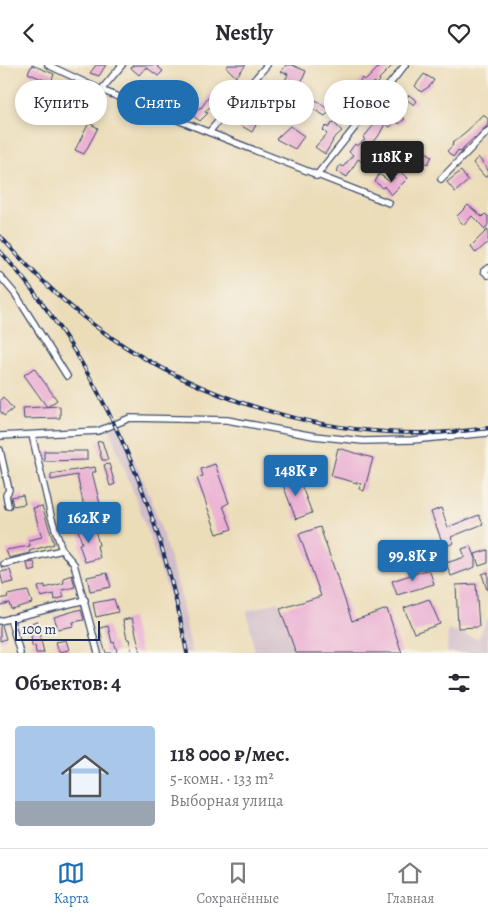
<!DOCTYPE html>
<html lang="ru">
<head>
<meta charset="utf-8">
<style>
  body { margin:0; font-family:Alegreya,serif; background:#f7f7f7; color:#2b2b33; height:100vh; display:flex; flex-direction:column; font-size:19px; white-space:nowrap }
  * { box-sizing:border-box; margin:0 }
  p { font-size:16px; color:#7c7c81 }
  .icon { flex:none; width:28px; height:28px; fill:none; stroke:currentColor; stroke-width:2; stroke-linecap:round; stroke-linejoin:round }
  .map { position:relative; height:588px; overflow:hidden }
  .sheet { display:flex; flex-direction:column; background:#fff; flex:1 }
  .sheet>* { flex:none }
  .banner { position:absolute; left:15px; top:15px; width:459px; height:45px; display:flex; gap:10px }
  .scale { position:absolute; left:15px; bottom:12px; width:85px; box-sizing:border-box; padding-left:5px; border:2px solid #1b2f5e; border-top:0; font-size:14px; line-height:18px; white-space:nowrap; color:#1b2f5e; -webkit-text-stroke:4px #f7f3e8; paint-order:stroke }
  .price { position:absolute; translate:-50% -42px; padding:0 11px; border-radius:5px; background:#1f6fb2; color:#fff; font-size:16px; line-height:32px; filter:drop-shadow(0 1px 2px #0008) }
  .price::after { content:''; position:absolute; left:50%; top:30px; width:15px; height:11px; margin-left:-8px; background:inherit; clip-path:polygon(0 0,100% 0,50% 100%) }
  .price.on { background:#222; color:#fff }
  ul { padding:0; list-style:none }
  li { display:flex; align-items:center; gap:15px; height:125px; padding:0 15px }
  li+li { border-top:1px solid #e1e1e2 }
  li span { display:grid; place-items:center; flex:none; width:140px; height:100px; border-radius:5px; color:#555 }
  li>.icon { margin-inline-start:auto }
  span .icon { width:60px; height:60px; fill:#fffc; stroke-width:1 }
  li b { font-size:21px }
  h2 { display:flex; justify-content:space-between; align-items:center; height:60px; padding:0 15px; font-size:21px }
  .tag { padding:0 18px; border-radius:22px; background:#fff; box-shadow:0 2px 8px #0003; font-size:18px; line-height:45px }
  .tag.on { background:#1f6fb2; color:#fff }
  header { display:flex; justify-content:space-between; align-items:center; height:65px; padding:0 15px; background:#fff; font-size:22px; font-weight:700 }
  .menu { display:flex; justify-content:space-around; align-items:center; height:70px; border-top:1px solid #e1e1e2; background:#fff; font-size:14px; color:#7c7c81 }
  .menu a { display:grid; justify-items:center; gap:2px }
  .menu .on { color:#1f6fb2 }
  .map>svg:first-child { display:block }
  .industrial { fill:#d1bdc9 }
  .building { fill:#eaabd1 }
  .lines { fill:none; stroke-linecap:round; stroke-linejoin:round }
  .street-casing { stroke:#3a496c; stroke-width:8 }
  .street { stroke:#fff; stroke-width:5.5 }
  .rail-casing { stroke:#1b2f5e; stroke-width:4 }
  .rail { stroke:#f7f3e8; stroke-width:2; stroke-dasharray:5.5; stroke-linecap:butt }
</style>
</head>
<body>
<header><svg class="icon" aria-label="back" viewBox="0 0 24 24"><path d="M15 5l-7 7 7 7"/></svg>Nestly<svg class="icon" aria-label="heart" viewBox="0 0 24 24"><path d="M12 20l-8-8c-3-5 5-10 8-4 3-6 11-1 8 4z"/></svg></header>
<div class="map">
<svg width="488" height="588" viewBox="0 0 488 588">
  <rect width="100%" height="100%" fill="#f7f3e8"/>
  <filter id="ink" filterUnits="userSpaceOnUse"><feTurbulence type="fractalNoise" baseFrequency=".02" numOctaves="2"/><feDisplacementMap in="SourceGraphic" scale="10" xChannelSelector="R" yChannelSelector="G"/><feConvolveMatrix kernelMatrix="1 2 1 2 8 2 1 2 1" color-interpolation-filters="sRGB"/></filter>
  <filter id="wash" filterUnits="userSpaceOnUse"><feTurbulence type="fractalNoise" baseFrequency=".0096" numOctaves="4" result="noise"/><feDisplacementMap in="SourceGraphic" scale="20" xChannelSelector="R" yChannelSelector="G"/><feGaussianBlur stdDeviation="1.12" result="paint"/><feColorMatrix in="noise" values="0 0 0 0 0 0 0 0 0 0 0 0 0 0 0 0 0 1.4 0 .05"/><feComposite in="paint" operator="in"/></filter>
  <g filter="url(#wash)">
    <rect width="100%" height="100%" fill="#ecddb9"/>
    <g class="industrial">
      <polygon points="119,359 150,431 160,459 179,524 192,588 183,588 168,526 140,445 109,363"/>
      <polygon points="278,537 295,588 255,588 247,546"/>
      <polygon points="488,552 488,588 447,588 448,565 478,574"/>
    </g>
    <g id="blocks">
      <g class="building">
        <polygon points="32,0 54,9 51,18 28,8"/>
        <polygon points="96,0 106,0 99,11 90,8"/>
        <polygon points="133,0 156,0 163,6 158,11 146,2 139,10 131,3"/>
        <polygon points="228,0 246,0 236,12 226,2"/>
        <polygon points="286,0 292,0 306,6 298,25 283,20 288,9 281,7"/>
        <polygon points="381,0 393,0 379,14 380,16 377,19 374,17 363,30 368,33 349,54 342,48 345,45 347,46 360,26 356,23 362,13 366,15"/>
        <polygon points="424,9 434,15 430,21 421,27 415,21"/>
        <polygon points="157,17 161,21 154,31 148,28"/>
        <polygon points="273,17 280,19 280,27 277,26 272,36 277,39 273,49 266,58 257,56 265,46 254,41 261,31 265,33"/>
        <polygon points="213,26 219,32 205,47 208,48 200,56 193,51 200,42 201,43"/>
        <polygon points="168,27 181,34 176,40 164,31"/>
        <polygon points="409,30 417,36 414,40 406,34"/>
        <polygon points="396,33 404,40 396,47 405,54 399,59 396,56 390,62 385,59 378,72 366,82 367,84 364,88 366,90 362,97 358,94 347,112 337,106 340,100 343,102 353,90 349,87 355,79 357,81 365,75 363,73"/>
        <polygon points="316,35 330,46 325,51 310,42"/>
        <polygon points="483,49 488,54 488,60 463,83 462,86 460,87 458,85 453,92 447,86 453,80 452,78 468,65"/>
        <polygon points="245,54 256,60 252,67 240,60"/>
        <polygon points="333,57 342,66 332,75 333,76 325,89 315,82 327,69 323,65 326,61 328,63"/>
        <polygon points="89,58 98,63 84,89 75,85"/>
        <polygon points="290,61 304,71 295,84 276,74"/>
        <polygon points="423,85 432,91 428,99 418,94"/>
        <polygon points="478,92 488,105 488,110 485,112 473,98"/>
        <polygon points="461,106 468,116 455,127 447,117"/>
        <polygon points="400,107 408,113 391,130 384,121 383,123 375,117 379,109 390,117"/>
        <polygon points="468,140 482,152 485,149 488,151 488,160 485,164 472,151 464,160 456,152"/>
        <polygon points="488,164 488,177 476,188 471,181"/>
        <polygon points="34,303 57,335 47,342 24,310"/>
        <polygon points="3,332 13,344 4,351 0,346 0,335"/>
        <polygon points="60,341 60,353 24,354 23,343"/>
        <polygon points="102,376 108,395 102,395 97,377"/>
        <polygon points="338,383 373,393 364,426 359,424 361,419 331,411"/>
        <polygon points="44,386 87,386 87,395 44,396"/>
        <polygon points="109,399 115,419 110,421 104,400"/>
        <polygon points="215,399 229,438 223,441 232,464 217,469 197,413 203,411 201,404"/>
        <polygon points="95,402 96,407 92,407 100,439 84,442 77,410 51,415 51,409"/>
        <polygon points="297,409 312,448 296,454 281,415"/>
        <polygon points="23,430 25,439 13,441 11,432"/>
        <polygon points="42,441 54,479 29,486 30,488 9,493 6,485 30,481 29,475 42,472 33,443"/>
        <polygon points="441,443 448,462 479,450 483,459 451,472 454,478 444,482 431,447"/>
        <polygon points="94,461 99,480 97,481 100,493 85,497 79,479 82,478 78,465"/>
        <polygon points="320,462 352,556 387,544 402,588 296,588 280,544 321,531 299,469"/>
        <polygon points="471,481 475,491 475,502 451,511 446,498 465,492 462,484"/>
        <polygon points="488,485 488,498 479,501 475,489"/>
        <polygon points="34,497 36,505 29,507 27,498"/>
        <polygon points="429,504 434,519 397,530 392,516"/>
        <polygon points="10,505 14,517 3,519 0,507"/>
        <polygon points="488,507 488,525 487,525 482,509"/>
        <polygon points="107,508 111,522 90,526 87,512"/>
        <polygon points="72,510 75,522 62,525 64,532 55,535 54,529 41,532 38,522 45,520 45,523 64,518 63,513"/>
        <polygon points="476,519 479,562 458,563 456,520"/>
        <polygon points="28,526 32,538 11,544 9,538 0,540 0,534 8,532 7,530"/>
        <polygon points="114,534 118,547 96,552 93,538"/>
        <polygon points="429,534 440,559 414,568 404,543"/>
        <polygon points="81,544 84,555 73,557 74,561 58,564 54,552"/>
        <polygon points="132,553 139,581 141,588 132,588 129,574 127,574 123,555"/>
        <polygon points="37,556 41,565 39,565 44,588 36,588 35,580 32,581 31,567 27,568 26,560"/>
        <polygon points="2,560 6,574 0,576 0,561"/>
        <polygon points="108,561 112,578 114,577 117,586 115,588 106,588 103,579 100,563"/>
        <polygon points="66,575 69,585 59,587 56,577"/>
      </g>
    </g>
  </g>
  <g filter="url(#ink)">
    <use href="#blocks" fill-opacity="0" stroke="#3a496c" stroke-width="1"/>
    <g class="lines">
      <defs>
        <g id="street">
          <polyline points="48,0 101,25 389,138"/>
          <polyline points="101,25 122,0"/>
          <polyline points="209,67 267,0"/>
          <polyline points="316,111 405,0"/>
          <polyline points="441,114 488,66"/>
          <polyline points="488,203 484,206 488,210"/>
          <polyline points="0,211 16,230 67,311"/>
          <polyline points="32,370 51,451 62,485 74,499 98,588"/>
          <polyline points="0,371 98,366 130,353 227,355 314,371 363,376 412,375 488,368"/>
          <polyline points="0,385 9,425 6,430 8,441"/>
          <polyline points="4,499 62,485"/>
          <polyline points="10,553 20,588"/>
          <polyline points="0,556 85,535"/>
        </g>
      </defs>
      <use href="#street" class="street-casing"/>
      <use href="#street" class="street"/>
      <defs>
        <g id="rail">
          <path d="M0,171C33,208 68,243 109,271C217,345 358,382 488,363"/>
          <path d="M0,186C100,298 161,442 187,588"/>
        </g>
      </defs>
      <use href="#rail" class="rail-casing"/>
      <use href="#rail" class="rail"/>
    </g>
  </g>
</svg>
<div class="scale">100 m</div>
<b class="price on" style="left:392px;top:118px">118K ₽</b>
<b class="price" style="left:296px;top:432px">148K ₽</b>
<b class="price" style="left:89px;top:479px">162K ₽</b>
<b class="price" style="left:413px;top:517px">99.8K ₽</b>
<div class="banner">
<a class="tag">Купить</a>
<a class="tag on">Снять</a>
<a class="tag">Фильтры</a>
<a class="tag">Новое</a>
</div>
</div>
<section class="sheet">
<h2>Объектов: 4<svg class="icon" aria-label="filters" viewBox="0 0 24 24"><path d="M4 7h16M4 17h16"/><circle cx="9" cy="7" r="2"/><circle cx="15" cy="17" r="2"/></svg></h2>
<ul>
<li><span style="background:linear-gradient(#a9c7e8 75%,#9aa5b1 0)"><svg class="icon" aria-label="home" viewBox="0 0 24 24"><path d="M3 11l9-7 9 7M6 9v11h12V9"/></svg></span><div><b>118 000 ₽/мес.</b><p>5-комн. · 133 m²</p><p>Выборная улица</p></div></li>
</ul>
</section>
<nav class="menu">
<a class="on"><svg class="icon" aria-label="map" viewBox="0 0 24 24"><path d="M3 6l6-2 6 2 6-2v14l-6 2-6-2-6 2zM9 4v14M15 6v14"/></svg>Карта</a>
<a><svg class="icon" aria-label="saved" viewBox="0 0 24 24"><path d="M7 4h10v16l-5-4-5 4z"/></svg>Сохранённые</a>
<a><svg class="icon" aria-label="home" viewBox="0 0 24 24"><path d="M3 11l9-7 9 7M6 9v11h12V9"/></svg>Главная</a>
</nav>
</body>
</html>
